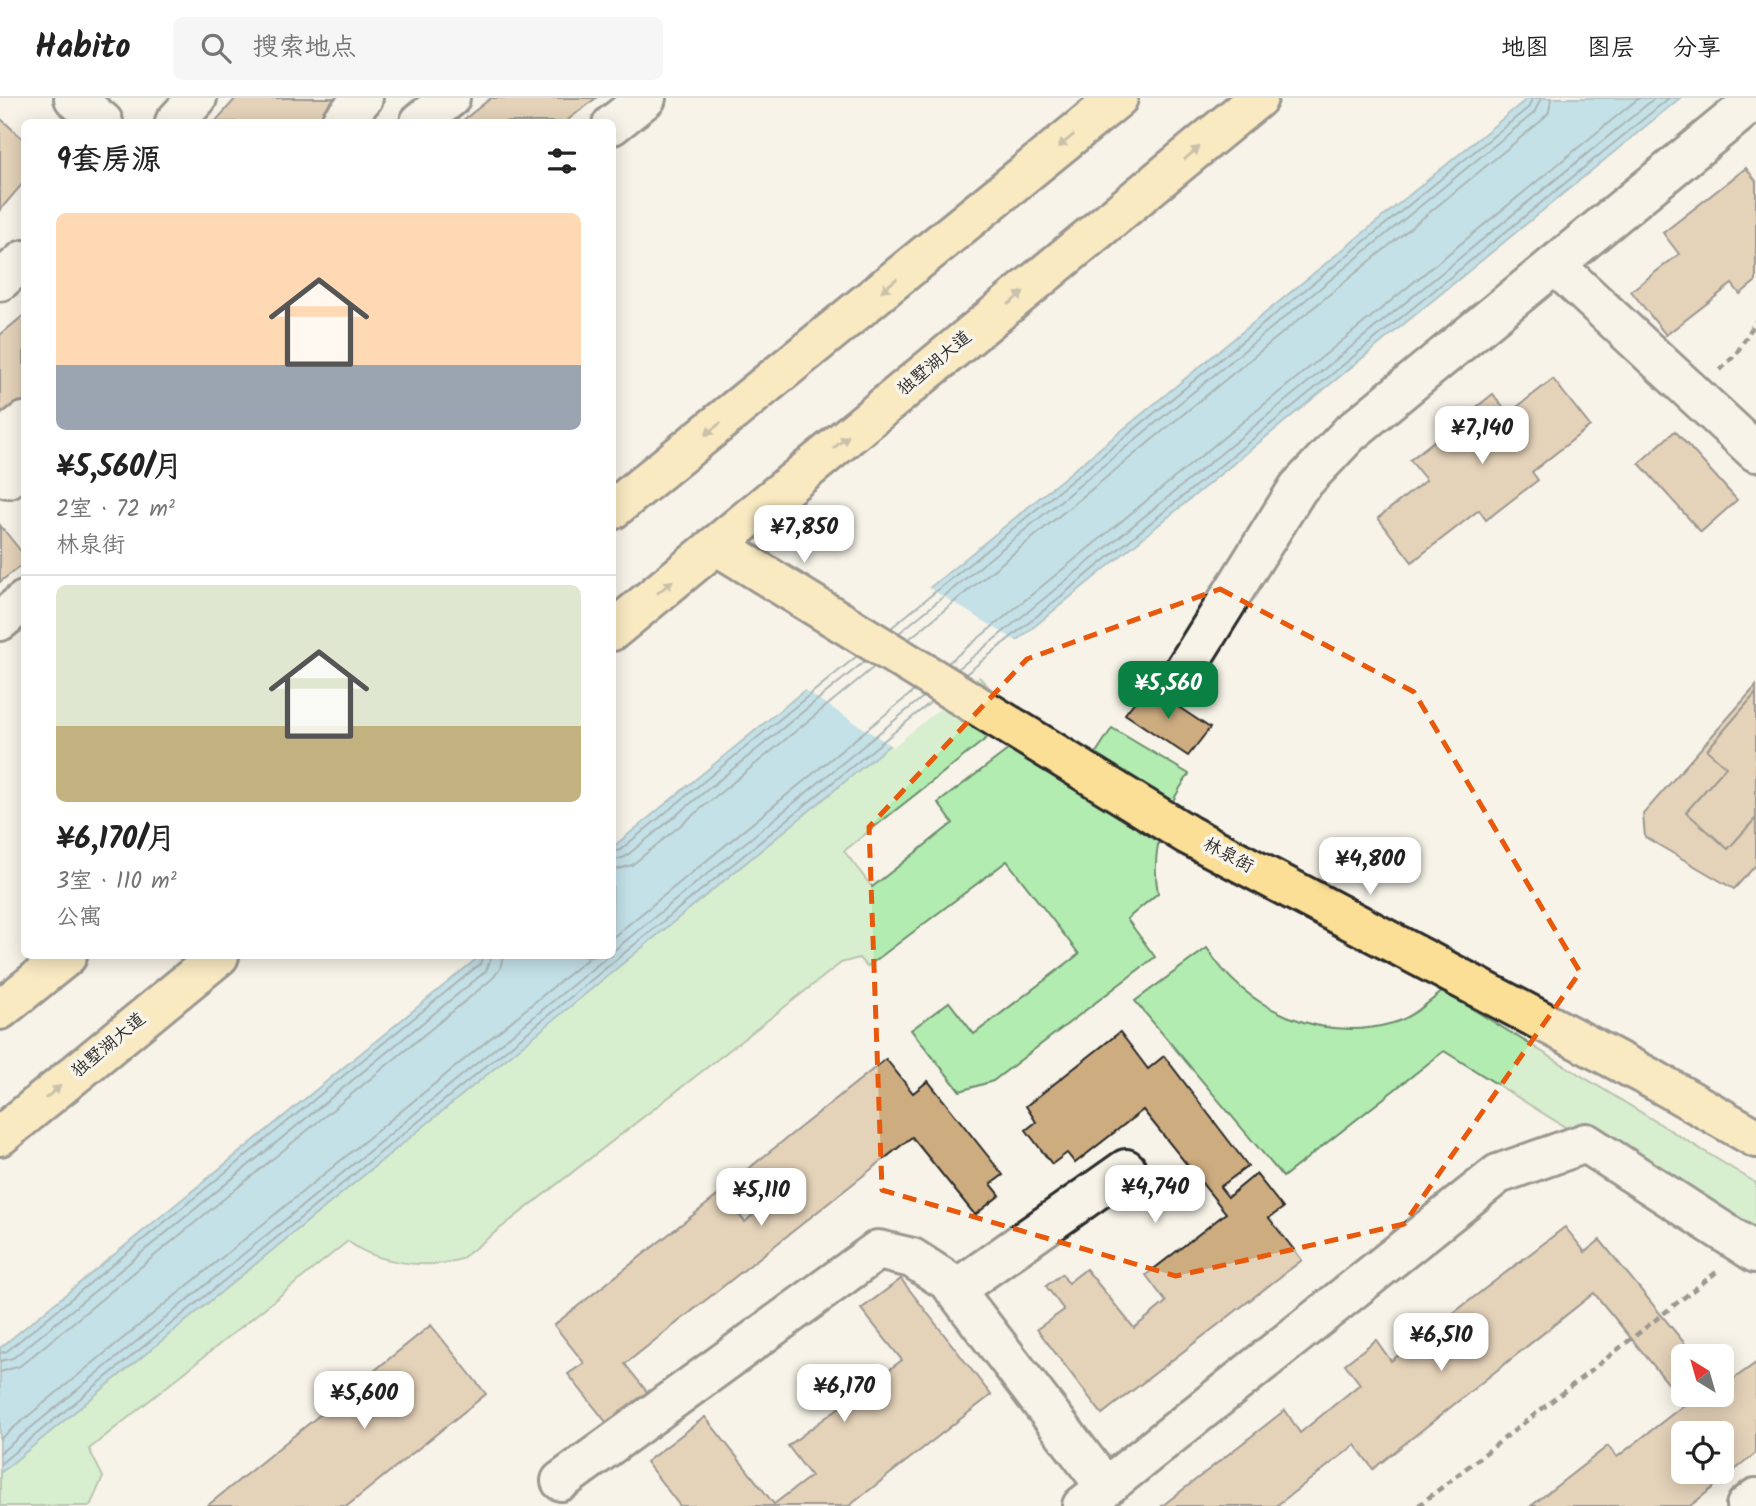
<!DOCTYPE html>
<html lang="zh">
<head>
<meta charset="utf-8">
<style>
  body { margin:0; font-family:Kalam,"LXGW WenKai TC",sans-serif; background:#f6f6f6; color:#222; height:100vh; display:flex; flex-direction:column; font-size:26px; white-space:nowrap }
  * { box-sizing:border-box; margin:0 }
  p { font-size:23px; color:#767676 }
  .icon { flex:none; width:38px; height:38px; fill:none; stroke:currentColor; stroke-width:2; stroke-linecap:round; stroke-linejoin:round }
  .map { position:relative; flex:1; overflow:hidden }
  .details { position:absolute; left:21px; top:21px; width:595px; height:840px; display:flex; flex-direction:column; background:#fff; border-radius:10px; box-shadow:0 4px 18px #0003 }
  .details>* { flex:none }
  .needle { width:46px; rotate:323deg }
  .buttons { position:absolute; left:1671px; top:1246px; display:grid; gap:14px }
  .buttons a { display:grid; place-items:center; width:63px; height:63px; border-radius:10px; background:#fff; box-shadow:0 4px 18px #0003; font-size:35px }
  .price { position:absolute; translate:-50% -60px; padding:0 16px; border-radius:14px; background:#fff; color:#222; font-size:23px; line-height:46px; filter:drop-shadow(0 2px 4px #0008) }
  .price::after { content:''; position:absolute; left:50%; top:42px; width:21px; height:16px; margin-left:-10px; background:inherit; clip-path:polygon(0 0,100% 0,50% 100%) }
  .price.selected { background:#0b8043; color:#fff }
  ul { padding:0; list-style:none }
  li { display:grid; align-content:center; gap:14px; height:371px; padding:0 35px }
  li+li { border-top:2px solid #e0e0e0 }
  li span { display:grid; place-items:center; height:217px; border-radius:10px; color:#555 }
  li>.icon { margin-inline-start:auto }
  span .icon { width:126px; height:126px; fill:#fffc; stroke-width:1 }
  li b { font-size:30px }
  h2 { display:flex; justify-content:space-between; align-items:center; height:84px; padding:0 35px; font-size:30px }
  header { display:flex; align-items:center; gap:42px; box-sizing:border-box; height:98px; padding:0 35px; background:#fff; border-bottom:2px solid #e0e0e0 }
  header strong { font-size:33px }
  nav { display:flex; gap:38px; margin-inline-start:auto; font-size:24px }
  .search { width:490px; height:63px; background:#f6f6f6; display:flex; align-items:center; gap:18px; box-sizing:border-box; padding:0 24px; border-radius:10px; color:#767676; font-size:26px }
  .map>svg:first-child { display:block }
  .green { fill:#b2ecb1; stroke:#6e8c6e; stroke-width:2 }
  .water { fill:#86cde8; stroke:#628c9c; stroke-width:2 }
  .pier { fill:#f7f3e8 }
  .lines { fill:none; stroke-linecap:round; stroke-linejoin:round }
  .shore { stroke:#4f6c77; stroke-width:2 }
  .building { fill:#cdac80; stroke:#2b2b2b; stroke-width:2; fill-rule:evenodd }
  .minor-casing { stroke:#2b2b2b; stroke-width:44 }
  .major-casing { stroke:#2b2b2b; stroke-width:44 }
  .path { stroke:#2b2b2b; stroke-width:4.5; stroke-dasharray:7 5; stroke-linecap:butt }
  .minor { stroke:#f7f3e8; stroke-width:38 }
  .major { stroke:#fbdf96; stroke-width:38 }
  .oneway { fill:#938560 }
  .marked { fill:none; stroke:#e8590c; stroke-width:5; stroke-dasharray:14 9; stroke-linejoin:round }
  .labels { text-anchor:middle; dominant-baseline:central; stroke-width:7; stroke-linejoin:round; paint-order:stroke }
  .street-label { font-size:18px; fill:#2b2b2b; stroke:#f7f3e8 }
</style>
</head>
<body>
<header>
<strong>Habito</strong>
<div class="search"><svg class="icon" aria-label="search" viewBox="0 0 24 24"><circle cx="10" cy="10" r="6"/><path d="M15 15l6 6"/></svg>搜索地点</div>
<nav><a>地图</a><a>图层</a><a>分享</a></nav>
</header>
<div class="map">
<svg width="1756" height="1408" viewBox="0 0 1756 1408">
  <rect width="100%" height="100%" fill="#f7f3e8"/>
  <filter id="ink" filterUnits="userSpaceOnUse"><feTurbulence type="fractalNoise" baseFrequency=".0143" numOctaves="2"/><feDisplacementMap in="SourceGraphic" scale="14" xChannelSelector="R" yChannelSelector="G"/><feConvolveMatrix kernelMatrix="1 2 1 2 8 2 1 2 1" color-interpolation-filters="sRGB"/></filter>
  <g filter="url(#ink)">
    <g class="green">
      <path d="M976,576L1016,617L844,753L872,789L953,725L938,705L1013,648L1088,667L1112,630L1189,676C1165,711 1150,752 1158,795L1127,821L1155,859L993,983L960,993L911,932L949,904L974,936L1079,856L1007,763L867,869L859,860L841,865L461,1161C428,1172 375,1165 348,1143L89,1351L103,1379L90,1408H0V1375Z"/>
      <path d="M1207,850C1245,912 1322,945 1393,925C1411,920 1429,904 1443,893L1756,1085V1149L1444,953L1283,1079L1135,903Z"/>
    </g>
    <polygon class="water" points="1528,0 1680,0 0,1375 0,1250 480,858 612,858 613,749"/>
    <polygon class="pier" points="926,488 1020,545 893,649 801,590"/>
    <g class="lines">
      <g class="shore">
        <polyline points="891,530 1529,9 1532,0"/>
        <polyline points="899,535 1534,15 1541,0"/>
        <polyline points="909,541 1541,23 1549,14 1551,0"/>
        <polyline points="948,565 1639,0"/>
        <polyline points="958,571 1655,0"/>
        <polyline points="966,576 1669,0"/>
        <polyline points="612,754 620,752 857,558"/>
        <polyline points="612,763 625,759 865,563"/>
        <polyline points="612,773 632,767 874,569"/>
        <polyline points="612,840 914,593"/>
        <polyline points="612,854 923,599"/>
        <polyline points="0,1255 7,1253 480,866 483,858"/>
        <polyline points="0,1263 13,1260 486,873 492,858"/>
        <polyline points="0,1274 20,1268 492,881 500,871 503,858"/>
        <polyline points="0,1341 591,858"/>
        <polyline points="0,1355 608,858"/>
        <polyline points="0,1366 931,604"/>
      </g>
    </g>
    <g class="building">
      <polygon points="236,0 349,0 327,24 215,24"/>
      <polygon points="491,0 596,0 565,24 461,24"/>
      <polygon points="0,20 24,42 24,84 0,112"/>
      <polygon points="1746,70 1756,83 1756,183 1740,196 1732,186 1666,237 1631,193 1679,156 1663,135"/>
      <polygon points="24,217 24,304 6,318 0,310 0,237"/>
      <polygon points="1553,281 1590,328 1532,374 1538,382 1486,422 1479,412 1412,464 1378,420 1426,382 1410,362 1493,296 1508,316"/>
      <polygon points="1675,333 1737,402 1701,434 1639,365"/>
      <polygon points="0,427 24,457 24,465 0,484"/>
      <polygon points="1147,588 1210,630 1188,658 1125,616"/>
      <polygon points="1756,588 1756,767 1734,791 1645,739 1643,716"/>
      <polygon points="1756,595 1756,720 1728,751 1686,714 1726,669 1707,652"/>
      <polygon points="1120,934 1148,971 1164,958 1248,1068 1220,1089 1228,1099 1256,1076 1283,1110 1269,1120 1302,1162 1102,1316 1037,1231 1064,1212 1046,1188 1062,1176 1068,1185 1086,1171 1134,1230 1166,1204 1146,1177 1226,1115 1143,1012 1075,1065 1067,1055 1052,1066 1026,1032 1036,1024 1026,1008"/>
      <polygon points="886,961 913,995 928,983 1003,1077 991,1086 1000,1097 975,1117 912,1039 625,1266 667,1319 618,1339 568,1276 584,1265 554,1227 721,1095 745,1124 757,1113 733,1083"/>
      <polygon points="1565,1129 1585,1154 1600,1142 1695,1258 1684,1258 1684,1297 1697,1297 1685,1306 1594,1195 1373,1371 1355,1347 1276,1408 1162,1408 1285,1312 1300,1335 1360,1286 1345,1266 1376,1242 1391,1263"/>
      <polygon points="901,1181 991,1297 849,1408 680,1408 646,1364 705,1319 774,1406 811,1378 788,1348 902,1262 861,1211"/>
      <polygon points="431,1227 486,1296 347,1408 207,1408"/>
      <path d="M1756,1265V1355L1690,1408H1531L1608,1348L1617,1359L1697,1297H1722V1289ZM1684,1335H1722V1374H1684Z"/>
    </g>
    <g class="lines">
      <defs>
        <g id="minor">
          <polyline points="74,0 103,24"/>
          <polyline points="175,24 197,0"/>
          <polyline points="341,24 363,0"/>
          <polyline points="420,24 450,0"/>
          <polyline points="612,27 646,0"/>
          <polyline points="1555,167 1756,354"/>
          <polyline points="0,183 24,162"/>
          <polyline points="0,343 24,324"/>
          <polyline points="0,370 8,380 24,367"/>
          <polyline points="0,523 24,503"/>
          <polyline points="1185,571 1298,390 1349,336 1756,1"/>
          <polyline points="955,1192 1126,1071"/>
          <polyline points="561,1383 878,1152 912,1160 949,1184 1105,1388"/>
          <polyline points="1082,1408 1498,1076 1586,1045 1756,1155"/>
          <polyline points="1746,1408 1756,1400"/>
        </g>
        <g id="major">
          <polyline points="612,412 1118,0"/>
          <polyline points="716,447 1188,737 1656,983 1756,1040"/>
          <polyline points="612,533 1258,0"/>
          <polyline points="0,912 67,858"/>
          <polyline points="0,1038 219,858"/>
        </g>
      </defs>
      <use href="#minor" class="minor-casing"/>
      <use href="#major" class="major-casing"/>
      <g class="path">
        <polyline points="1720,272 1736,256 1756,223"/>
        <polyline points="1418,1408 1719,1172"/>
      </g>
      <use href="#minor" class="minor"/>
      <use href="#major" class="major"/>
    </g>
    <defs><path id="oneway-solid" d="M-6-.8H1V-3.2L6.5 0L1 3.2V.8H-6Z" transform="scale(1.75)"/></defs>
    <g class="oneway">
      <use href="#oneway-solid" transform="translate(1066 43) rotate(141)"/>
      <use href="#oneway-solid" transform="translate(1192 55) rotate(-40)"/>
      <use href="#oneway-solid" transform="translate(889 187) rotate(141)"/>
      <use href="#oneway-solid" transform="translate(1016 200) rotate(-40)"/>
      <use href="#oneway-solid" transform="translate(713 331) rotate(141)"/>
      <use href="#oneway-solid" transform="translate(841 344) rotate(-40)"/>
      <use href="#oneway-solid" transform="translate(665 489) rotate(-40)"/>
      <use href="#oneway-solid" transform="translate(53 994) rotate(-40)"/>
    </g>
  </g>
  <path d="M0 0H1756V1408H0ZM1220,491L1414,594L1580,874L1404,1126L1176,1178L882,1092L869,729L1027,561Z" fill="#f7f3e8" fill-opacity=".55" fill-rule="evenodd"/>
  <path class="marked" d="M1220,491L1414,594L1580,874L1404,1126L1176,1178L882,1092L869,729L1027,561Z"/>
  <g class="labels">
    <g class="street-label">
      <text transform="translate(935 266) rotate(-40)">独墅湖大道</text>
      <text transform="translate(1228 758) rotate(28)">林泉街</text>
      <text transform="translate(109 948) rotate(-40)">独墅湖大道</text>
    </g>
  </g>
</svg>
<div class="buttons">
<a><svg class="needle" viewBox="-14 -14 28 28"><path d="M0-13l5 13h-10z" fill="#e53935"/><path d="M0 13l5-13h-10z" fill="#767676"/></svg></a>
<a><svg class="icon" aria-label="locate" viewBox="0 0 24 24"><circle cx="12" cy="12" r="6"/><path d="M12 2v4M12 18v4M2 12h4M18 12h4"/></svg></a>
</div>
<b class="price" style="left:1482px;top:368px">¥7,140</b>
<b class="price" style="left:804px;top:467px">¥7,850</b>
<b class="price selected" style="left:1168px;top:623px">¥5,560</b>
<b class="price" style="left:1370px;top:799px">¥4,800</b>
<b class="price" style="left:1155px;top:1127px">¥4,740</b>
<b class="price" style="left:761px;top:1130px">¥5,110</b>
<b class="price" style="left:1441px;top:1275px">¥6,510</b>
<b class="price" style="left:844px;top:1326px">¥6,170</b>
<b class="price" style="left:364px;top:1333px">¥5,600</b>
<section class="details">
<h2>9套房源<svg class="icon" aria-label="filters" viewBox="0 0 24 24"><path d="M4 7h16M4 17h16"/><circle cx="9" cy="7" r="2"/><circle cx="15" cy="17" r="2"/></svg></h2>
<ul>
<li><span style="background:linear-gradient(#ffd9b3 70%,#9aa5b1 0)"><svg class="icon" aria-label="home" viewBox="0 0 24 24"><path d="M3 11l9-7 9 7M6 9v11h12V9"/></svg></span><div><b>¥5,560/月</b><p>2室 · 72 m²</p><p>林泉街</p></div></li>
<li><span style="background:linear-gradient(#dfe7d0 65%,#c2b280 0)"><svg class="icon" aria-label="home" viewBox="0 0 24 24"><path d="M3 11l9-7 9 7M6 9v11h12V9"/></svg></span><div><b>¥6,170/月</b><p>3室 · 110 m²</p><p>公寓</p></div></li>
</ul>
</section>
</div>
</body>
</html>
